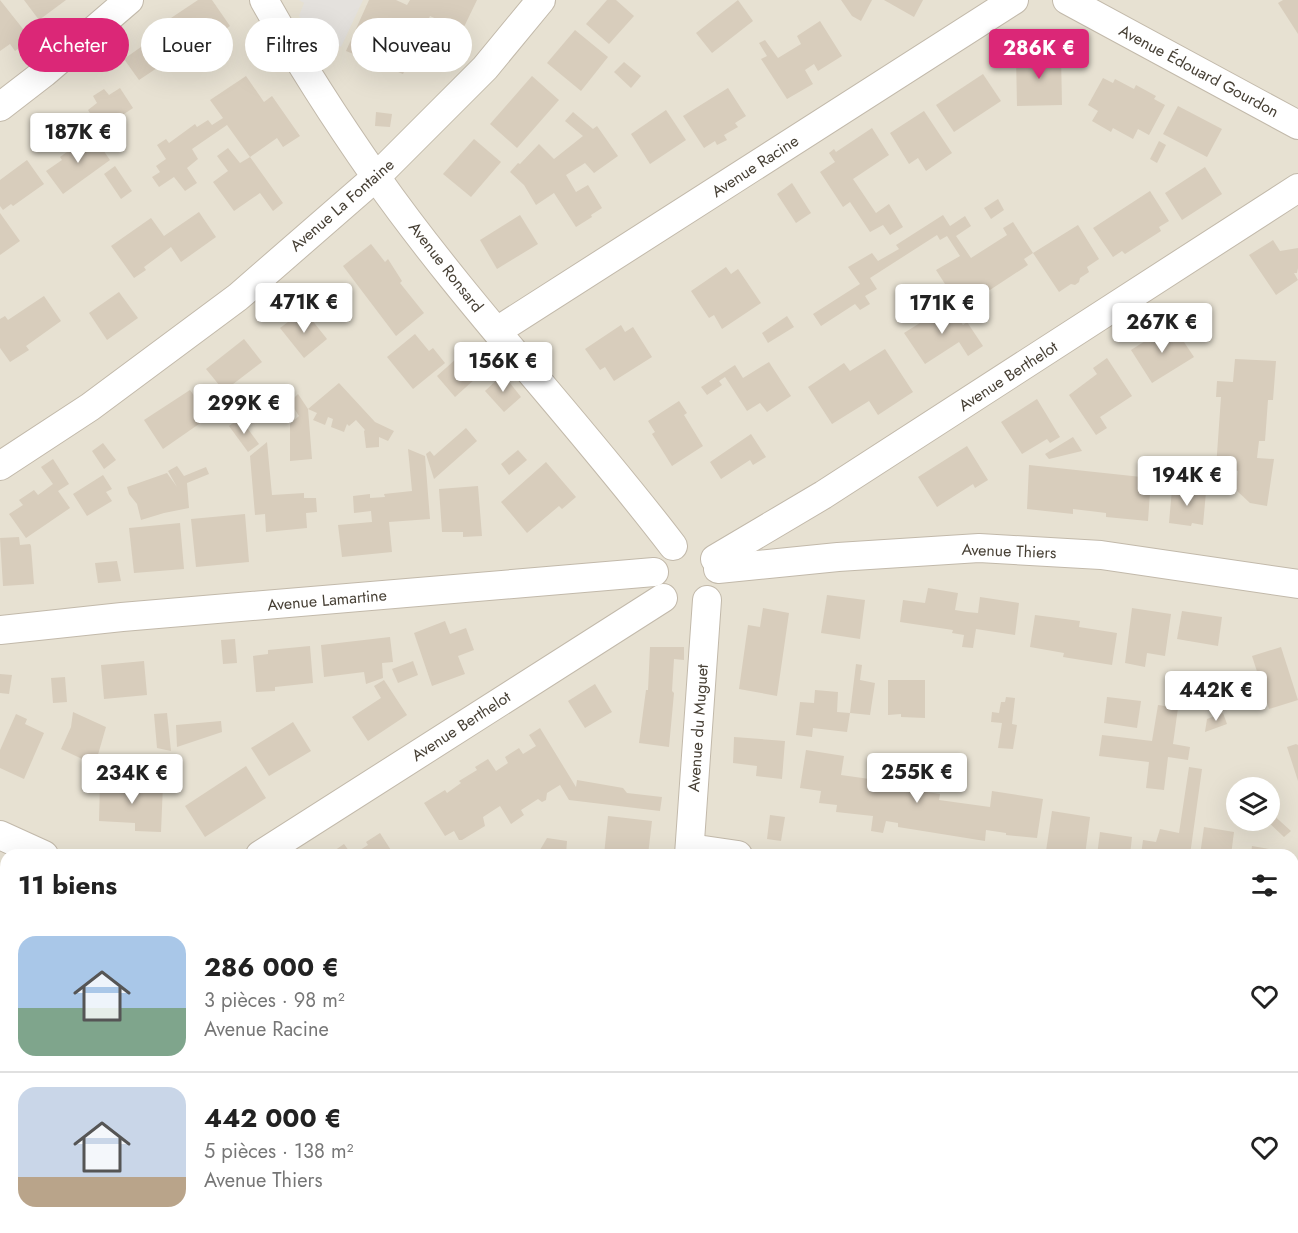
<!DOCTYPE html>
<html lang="fr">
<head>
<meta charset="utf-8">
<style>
  body { margin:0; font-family:Jost,sans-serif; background:#f6f6f6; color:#222; height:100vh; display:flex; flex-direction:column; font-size:22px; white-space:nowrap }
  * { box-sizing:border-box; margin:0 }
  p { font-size:20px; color:#767676 }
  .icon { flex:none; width:33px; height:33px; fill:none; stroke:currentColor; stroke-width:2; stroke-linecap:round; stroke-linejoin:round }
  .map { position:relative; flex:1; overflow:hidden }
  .panel { position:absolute; left:0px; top:849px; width:1299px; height:384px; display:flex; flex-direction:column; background:#fff; border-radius:18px 18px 0 0; box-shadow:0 6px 24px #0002 }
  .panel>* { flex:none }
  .banner { position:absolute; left:18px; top:18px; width:600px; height:54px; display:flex; gap:12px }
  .controls { position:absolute; left:1226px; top:777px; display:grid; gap:12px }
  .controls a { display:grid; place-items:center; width:54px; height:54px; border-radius:50%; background:#fff; box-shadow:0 6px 24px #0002; font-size:30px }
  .price { position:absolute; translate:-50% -51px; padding:0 14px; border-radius:6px; background:#fff; color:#222; font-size:20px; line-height:39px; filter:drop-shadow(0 2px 3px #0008) }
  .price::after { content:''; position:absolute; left:50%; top:36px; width:18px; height:14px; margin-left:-9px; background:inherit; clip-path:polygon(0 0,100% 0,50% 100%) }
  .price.active { background:#db2777; color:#fff }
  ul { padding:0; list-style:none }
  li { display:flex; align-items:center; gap:18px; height:150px; padding:0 18px }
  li+li { border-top:2px solid #e0e0e0 }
  li span { display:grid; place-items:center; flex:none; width:168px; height:120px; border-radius:18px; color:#555 }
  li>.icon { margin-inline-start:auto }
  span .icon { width:72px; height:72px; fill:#fffc; stroke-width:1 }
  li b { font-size:26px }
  h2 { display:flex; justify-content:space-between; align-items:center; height:72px; padding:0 18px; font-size:26px }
  .pill { padding:0 21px; border-radius:27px; background:#fff; box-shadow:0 6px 24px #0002; font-size:21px; line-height:54px }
  .pill.active { background:#db2777; color:#fff }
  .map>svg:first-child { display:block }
  .residential { fill:#e7e1d2; fill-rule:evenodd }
  .industrial { fill:#e5e0da }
  .parking { fill:#e4e1dd }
  .building { fill:#d8cdbc }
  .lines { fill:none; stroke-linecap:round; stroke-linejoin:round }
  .street-casing { stroke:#c2b9aa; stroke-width:30 }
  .street { stroke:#fff; stroke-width:28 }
  .labels { text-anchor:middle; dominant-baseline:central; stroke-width:5; stroke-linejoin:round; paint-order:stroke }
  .street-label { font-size:16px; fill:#463f34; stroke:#fff }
</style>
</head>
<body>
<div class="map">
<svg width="1298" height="1233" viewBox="0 0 1298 1233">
  <rect width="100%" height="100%" fill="#f3efe5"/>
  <path class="residential" d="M0,0H1298V1233H424L415,1227H1293V855H6V1119L0,1118ZM1236,788H1269V820H1236Z"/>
  <polygon class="industrial" points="0,1118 6,1119 6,1227 378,1227 388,1233 0,1233"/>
  <polygon class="parking" points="299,0 363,0 341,47 321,38 299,16 304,3"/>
  <g class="building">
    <polygon points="0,0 31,39 15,51 10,44 0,51"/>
    <polygon points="24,0 66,0 39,20"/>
    <polygon points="198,0 212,0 230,26 210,40 213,45 192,58 168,20"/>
    <polygon points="369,0 396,0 407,5 410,0 477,0 462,31 430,16 403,74 346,51"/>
    <polygon points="607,0 616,0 634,16 609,44 586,24"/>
    <polygon points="738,0 753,21 712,53 696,33"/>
    <polygon points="841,0 872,0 861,21 852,16"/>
    <polygon points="884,0 923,0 914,17"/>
    <polygon points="1283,0 1298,0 1298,34 1278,3"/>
    <polygon points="820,21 842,56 818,71 814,64 805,70 813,84 787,99 761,59 767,56 759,43 765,40 778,58 801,44 797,36"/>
    <polygon points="575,30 608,57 581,91 547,63"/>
    <polygon points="158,35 168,48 158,55 163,64 139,80 124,59"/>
    <polygon points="1061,55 1062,105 1017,106 1016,56"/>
    <polygon points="624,62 641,76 631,88 614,72"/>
    <polygon points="983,74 1001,101 954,132 936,105"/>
    <polygon points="246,76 264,102 272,96 300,136 283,147 277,138 250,157 227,125 192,149 198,159 187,168 197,183 185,191 174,177 159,187 152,177 160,172 156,166 166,159 157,145 166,139 169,143 195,124 197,127 208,120 212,125 223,118 210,100"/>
    <polygon points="532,76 559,100 517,148 490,124"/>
    <polygon points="1103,78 1113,83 1115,79 1134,89 1136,85 1156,96 1154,99 1165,105 1149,135 1138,129 1133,139 1113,128 1111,132 1092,121 1098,111 1088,105"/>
    <polygon points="120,88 133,108 118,118 126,131 109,143 88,110 97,103 93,96 104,89 109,95"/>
    <polygon points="728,88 746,116 735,123 738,127 724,135 727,140 717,145 715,141 704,148 683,116"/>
    <polygon points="1178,106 1222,129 1207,157 1163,134"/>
    <polygon points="666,110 686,140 650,164 631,134"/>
    <polygon points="924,111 952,153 926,171 918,158 909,164 890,133"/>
    <polygon points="376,112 392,114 390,127 375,126"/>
    <polygon points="573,112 593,129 597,126 618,156 594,173 585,163 566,175 576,192 588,185 602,208 591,215 592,217 576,227 554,193 536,205 524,185 510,172 518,163 520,164 539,144 554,159 583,136 565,121"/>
    <polygon points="872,128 889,155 853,179 876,213 889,204 903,227 890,235 883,225 870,232 850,202 843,207 820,172 835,162 829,153 834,149 836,152"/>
    <polygon points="92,134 110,160 63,194 46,171 62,160 60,157"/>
    <polygon points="474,139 501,162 471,197 443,174"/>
    <polygon points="1159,141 1166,145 1157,163 1150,159"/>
    <polygon points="228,148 240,163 250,157 283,203 273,211 260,193 234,211 213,182 228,171 217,156"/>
    <polygon points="27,160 44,184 13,206 11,204 3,210 0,206 0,180"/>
    <polygon points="115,166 132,191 121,199 104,174"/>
    <polygon points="1205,167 1222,194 1182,220 1165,193"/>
    <polygon points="792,183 811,213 796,223 777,194"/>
    <polygon points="1150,191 1169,221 1159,227 1161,231 1125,254 1122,251 1113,257 1093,228"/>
    <polygon points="998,199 1004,210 991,219 984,208"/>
    <polygon points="199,212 216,237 181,262 171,247 144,267 146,270 134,278 111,246 151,218 164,236"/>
    <polygon points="0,213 20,241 0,255"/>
    <polygon points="520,215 538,244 497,269 480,240"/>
    <polygon points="943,215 950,226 965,216 971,226 956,236 971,258 1007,235 1003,228 1013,222 1033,253 1024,259 1028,265 961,309 936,270 960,256 947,236 940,240 937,235 870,278 877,289 865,296 870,304 860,310 855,304 821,326 813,314 860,284 848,267 872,253 878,261 899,249 896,245"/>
    <polygon points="1078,225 1099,259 1087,267 1089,272 1080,278 1079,282 1075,285 1071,284 1059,292 1033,253"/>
    <polygon points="1273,240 1280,251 1298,248 1298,268 1297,273 1294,273 1298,280 1276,295 1249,255"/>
    <polygon points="371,244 385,262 388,259 402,281 400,283 424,313 396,336 343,266"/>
    <polygon points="726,267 731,274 738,269 761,303 722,329 714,315 709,318 691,291"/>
    <polygon points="119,292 138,318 107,340 89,313"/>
    <polygon points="44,296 61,321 26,346 29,350 10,362 0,348 0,319 5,316 8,320"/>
    <polygon points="945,300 963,325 967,322 983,346 968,356 959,342 925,364 904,333 939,311 936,306"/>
    <polygon points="304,310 327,339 304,358 280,328"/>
    <polygon points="787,316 794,327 768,343 762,333"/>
    <polygon points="1172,324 1194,357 1152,383 1131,350"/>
    <polygon points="621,325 625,332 633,327 652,357 614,381 605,367 600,370 585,349"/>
    <polygon points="415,334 429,351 433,348 445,363 413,389 387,357"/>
    <polygon points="244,339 262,362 224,391 206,369"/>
    <polygon points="885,349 913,392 878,415 869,401 832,424 808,387 844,363 850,371"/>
    <polygon points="466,350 485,370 455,397 437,376"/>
    <polygon points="1107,358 1132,396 1100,417 1107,428 1096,435 1069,395 1097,374 1093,368"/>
    <polygon points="1235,359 1276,361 1273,400 1268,400 1265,441 1259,441 1257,458 1274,459 1267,506 1250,503 1236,490 1238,471 1216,468 1221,397 1216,397 1217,381 1233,382"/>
    <polygon points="769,362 791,396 767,412 760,403 747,411 725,377 719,381 722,385 707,395 701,387 735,365 743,378"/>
    <polygon points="503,374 521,397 504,412 485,391"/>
    <polygon points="339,383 375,422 394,431 388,441 379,437 379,447 366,448 364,431 365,430 356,420 349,426 347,424 344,432 331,427 333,419 328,417 325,425 313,420 317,413 308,409"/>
    <polygon points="190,390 209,417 163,449 144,420"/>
    <polygon points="298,394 308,409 312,459 290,461 290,424 299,416 290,402"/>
    <polygon points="1037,399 1060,437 1050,443 1047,439 1022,454 1001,422"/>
    <polygon points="679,401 687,413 684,415 703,446 672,466 652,434 655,432 648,421"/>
    <polygon points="240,418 259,444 248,452 229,426"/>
    <polygon points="466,428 477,441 434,479 426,454 430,451 434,456"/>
    <polygon points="751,434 766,457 753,465 750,460 721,479 710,462"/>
    <polygon points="1073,437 1082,451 1049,459 1045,454"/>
    <polygon points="267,442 272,495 304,493 304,498 316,498 317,512 306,513 307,528 266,532 265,514 255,515 250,456"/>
    <polygon points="103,443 116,460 104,469 92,451"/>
    <polygon points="967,446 988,480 975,488 973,484 937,507 918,477"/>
    <polygon points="408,449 425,456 430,519 389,522 392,552 342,557 338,525 372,522 371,511 354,513 353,496 370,494 370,498 385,497 384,494 412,491"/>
    <polygon points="518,450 527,460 509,475 501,464"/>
    <polygon points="53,459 69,484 58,491 70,508 26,538 9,514 23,505 19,500 34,490 38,495 53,484 41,467"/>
    <polygon points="546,462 576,497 562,509 559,506 527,533 501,502"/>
    <polygon points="1029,465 1151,478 1148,521 1106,517 1106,513 1090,511 1073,509 1073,514 1027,509"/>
    <polygon points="177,466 184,476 206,467 209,474 187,483 189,508 164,513 141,520 137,504 129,494 127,487 167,473 177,487 168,471"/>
    <polygon points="103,475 112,489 106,492 112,501 87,516 73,494"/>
    <polygon points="478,486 482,536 463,537 463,532 442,532 439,489"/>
    <polygon points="1172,489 1206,492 1203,525 1192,523 1191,526 1169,523"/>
    <polygon points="245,514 249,562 196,567 191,519"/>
    <polygon points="180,523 184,569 134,573 129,528"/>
    <polygon points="19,537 20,545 30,544 31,546 34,584 3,586 0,538"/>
    <polygon points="117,561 121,581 98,583 95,563"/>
    <polygon points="928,588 958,593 955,610 967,612 978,613 980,597 1019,603 1015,635 976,629 973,648 962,647 964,635 952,633 953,630 900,622 903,600 925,603"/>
    <polygon points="827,595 865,600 860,639 821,633"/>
    <polygon points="763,608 789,613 777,696 739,689 748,625 760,627"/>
    <polygon points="1132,608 1171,614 1165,656 1147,653 1145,667 1125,663"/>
    <polygon points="1182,611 1222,617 1218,646 1177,639"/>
    <polygon points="1035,615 1080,621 1079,627 1117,633 1112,665 1063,657 1064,653 1030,647"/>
    <polygon points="445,621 450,634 466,628 474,650 458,656 465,674 432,686 414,633"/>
    <polygon points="390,637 393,662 382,663 383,678 366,684 364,672 324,677 321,645"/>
    <polygon points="235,639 237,663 223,664 221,640"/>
    <polygon points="310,646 313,683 275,687 275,691 256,692 253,656 268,654 268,650"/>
    <polygon points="650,647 684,647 684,660 674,659 672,691 674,693 669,747 639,743 646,690 648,690"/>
    <polygon points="1281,647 1298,700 1269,709 1252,656"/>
    <polygon points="144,661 147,695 104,699 101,665"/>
    <polygon points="413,661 418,675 398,683 392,669"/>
    <polygon points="856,664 862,665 860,680 875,683 870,715 850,713"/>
    <polygon points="0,674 12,675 9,694 0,693"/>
    <polygon points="65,677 67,702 53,703 51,678"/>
    <polygon points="384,680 407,715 368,741 352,717 381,698 374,686"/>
    <polygon points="888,680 925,680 925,718 901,717 901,714 888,715"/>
    <polygon points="595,684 612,712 585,728 568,701"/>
    <polygon points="815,690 838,692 837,712 850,713 847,732 813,728 812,737 796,735 800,702 814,703"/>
    <polygon points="1006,697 1015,698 1012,724 1017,725 1013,749 998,748 1002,723 991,722 992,712 999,713 1001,702 1005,702"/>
    <polygon points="1107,697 1141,701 1137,728 1104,723"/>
    <polygon points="1158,705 1178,708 1173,744 1190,747 1188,760 1168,757 1164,790 1146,788 1149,762 1099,756 1102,735 1152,741"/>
    <polygon points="73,712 106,727 95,765 61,749 71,727"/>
    <polygon points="167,713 171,751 157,748 154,714"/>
    <polygon points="1223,713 1227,724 1205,732 1207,719"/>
    <polygon points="16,714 27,719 25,724 44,733 24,779 0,768 0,750"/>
    <polygon points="221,721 222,732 177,747 176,725"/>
    <polygon points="293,722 311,751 269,776 251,748"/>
    <polygon points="540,728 576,787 577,780 623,788 627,793 662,797 660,811 569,800 560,785 547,793 546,800 542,802 538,799 521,810 524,815 511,824 500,806 483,817 485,826 462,840 459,840 454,831 445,836 424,803 445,790 447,793 461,783 459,781 477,770 475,767 488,759 496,771 508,763 505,757 519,748 523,754 536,746 529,735"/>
    <polygon points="734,737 785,741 782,779 756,776 757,766 733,763"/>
    <polygon points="1296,744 1298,745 1298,781 1287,747"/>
    <polygon points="806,750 844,756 841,775 891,782 893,773 904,775 902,788 940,794 939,800 990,807 992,791 1043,799 1037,838 1006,835 1006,833 986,830 985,841 898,827 898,823 886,821 883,833 871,831 873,816 836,812 837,805 819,803 821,791 800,788"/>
    <polygon points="246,766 266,798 205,837 185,806"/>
    <polygon points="1189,767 1202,769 1190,855 1141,855 1143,840 1156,842 1160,829 1179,833"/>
    <polygon points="100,782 163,784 161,832 135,831 135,823 99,821"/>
    <polygon points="1052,811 1090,817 1085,855 1046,851"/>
    <polygon points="1269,811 1291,831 1284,837 1266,820 1269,820"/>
    <polygon points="770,815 785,817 781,841 767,839"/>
    <polygon points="608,816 652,821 648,855 604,855"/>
    <polygon points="1204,827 1234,832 1231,855 1200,855"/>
    <polygon points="1100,832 1132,837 1130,855 1097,855"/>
    <polygon points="380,833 394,855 328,855 344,844 352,855 368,845 366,842"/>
    <polygon points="547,838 567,841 566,855 537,855"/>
    <polygon points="1252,846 1291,853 1290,855 1251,855"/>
    <polygon points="6,879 6,907 0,904 0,892"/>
    <polygon points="1293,1073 1298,1073 1298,1094 1293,1093"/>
    <polygon points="0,1171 6,1171 6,1227 43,1227 42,1233 0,1233"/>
    <polygon points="197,1227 265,1227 279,1233 194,1233"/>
    <polygon points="322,1227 375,1227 387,1233 335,1233"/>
    <polygon points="621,1227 642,1227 640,1233 619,1233"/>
    <polygon points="727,1227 802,1227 800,1233 771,1233 761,1230 760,1233 730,1233 726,1232"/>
    <polygon points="815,1227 819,1227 839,1233 814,1233"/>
  </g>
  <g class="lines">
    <defs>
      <g id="street">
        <path d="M264,0C298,61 336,120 376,177C467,306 577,420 673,546"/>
        <polyline points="1067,0 1298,125"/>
        <polyline points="0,107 44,73 129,0"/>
        <polyline points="497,331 1014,0"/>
        <polyline points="0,466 90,407 238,297 376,177 485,68 541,0"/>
        <polyline points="715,559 823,495 1298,188"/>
        <polyline points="718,569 838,557 979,548 1101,555 1298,584"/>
        <polyline points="0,630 122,617 654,572"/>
        <polyline points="0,835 44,855"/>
        <polyline points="690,848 738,855"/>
        <polyline points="260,855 663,598"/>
        <polyline points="689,855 707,600"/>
        <polyline points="1293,939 1298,940"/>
        <polyline points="0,1103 6,1104"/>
        <polyline points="1131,1227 1160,1233"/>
        <polyline points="121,1233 124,1227"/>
      </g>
    </defs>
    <use href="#street" class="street-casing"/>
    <use href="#street" class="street"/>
  </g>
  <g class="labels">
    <g class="street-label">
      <text transform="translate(1199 71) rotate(28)">Avenue Édouard Gourdon</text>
      <text transform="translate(755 166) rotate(-33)">Avenue Racine</text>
      <text transform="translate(342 205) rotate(-41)">Avenue La Fontaine</text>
      <text transform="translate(446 267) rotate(52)">Avenue Ronsard</text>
      <text transform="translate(1008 376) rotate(-33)">Avenue Berthelot</text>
      <text transform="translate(1009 551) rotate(2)">Avenue Thiers</text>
      <text transform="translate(327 600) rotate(-5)">Avenue Lamartine</text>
      <text transform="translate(461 726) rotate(-33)">Avenue Berthelot</text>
      <text transform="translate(698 728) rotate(-86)">Avenue du Muguet</text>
    </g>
  </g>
</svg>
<div class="controls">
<a><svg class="icon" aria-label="layers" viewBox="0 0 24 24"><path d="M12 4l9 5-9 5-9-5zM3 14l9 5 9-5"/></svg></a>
</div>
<b class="price active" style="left:1039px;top:80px">286K €</b>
<b class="price" style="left:78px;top:164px">187K €</b>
<b class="price" style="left:304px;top:334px">471K €</b>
<b class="price" style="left:942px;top:335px">171K €</b>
<b class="price" style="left:1162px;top:354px">267K €</b>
<b class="price" style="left:503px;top:393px">156K €</b>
<b class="price" style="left:244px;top:435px">299K €</b>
<b class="price" style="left:1187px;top:507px">194K €</b>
<b class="price" style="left:1216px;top:722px">442K €</b>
<b class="price" style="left:917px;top:804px">255K €</b>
<b class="price" style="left:132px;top:805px">234K €</b>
<div class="banner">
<a class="pill active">Acheter</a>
<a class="pill">Louer</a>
<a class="pill">Filtres</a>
<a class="pill">Nouveau</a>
</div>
<section class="panel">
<h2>11 biens<svg class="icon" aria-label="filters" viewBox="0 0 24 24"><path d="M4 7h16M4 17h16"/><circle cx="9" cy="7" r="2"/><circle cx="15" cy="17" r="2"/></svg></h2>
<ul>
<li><span style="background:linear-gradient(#a9c7e8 60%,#7fa58c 0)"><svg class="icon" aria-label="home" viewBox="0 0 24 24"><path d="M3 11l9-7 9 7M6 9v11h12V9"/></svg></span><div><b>286 000 €</b><p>3 pièces · 98 m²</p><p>Avenue Racine</p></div><svg class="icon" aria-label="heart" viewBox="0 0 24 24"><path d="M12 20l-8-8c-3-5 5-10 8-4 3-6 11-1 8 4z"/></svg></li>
<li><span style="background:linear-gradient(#c9d6e8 75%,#b9a48a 0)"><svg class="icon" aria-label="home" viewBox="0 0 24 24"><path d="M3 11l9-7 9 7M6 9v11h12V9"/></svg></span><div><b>442 000 €</b><p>5 pièces · 138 m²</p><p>Avenue Thiers</p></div><svg class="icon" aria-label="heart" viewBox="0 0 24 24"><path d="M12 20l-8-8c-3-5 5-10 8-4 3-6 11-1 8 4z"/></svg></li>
</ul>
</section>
</div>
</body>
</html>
